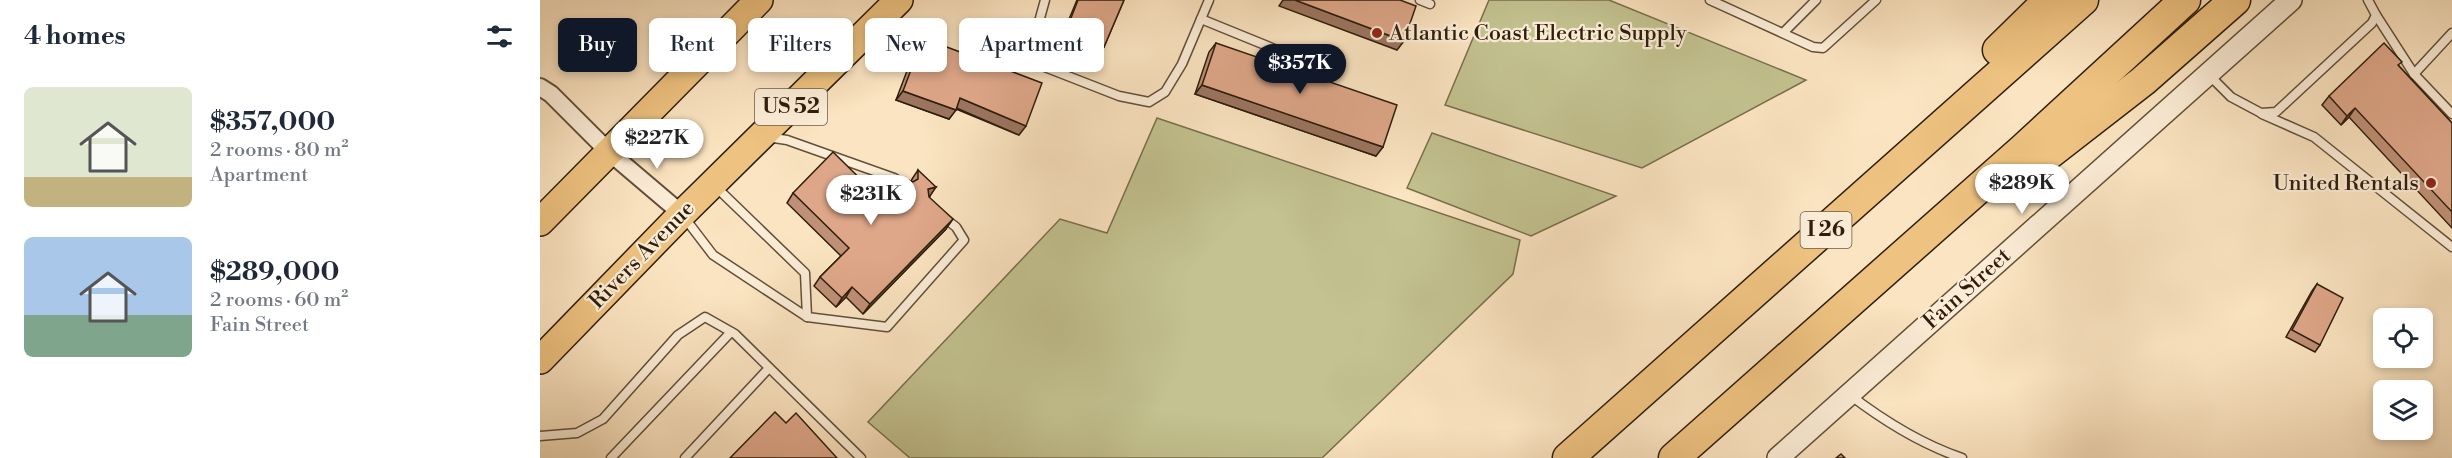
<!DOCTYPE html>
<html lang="en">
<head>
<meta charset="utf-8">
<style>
  body { margin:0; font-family:"Libre Bodoni",serif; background:#f6f6f7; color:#1f2937; height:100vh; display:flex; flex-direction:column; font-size:22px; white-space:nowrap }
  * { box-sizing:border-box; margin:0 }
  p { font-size:20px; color:#747a83 }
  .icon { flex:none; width:33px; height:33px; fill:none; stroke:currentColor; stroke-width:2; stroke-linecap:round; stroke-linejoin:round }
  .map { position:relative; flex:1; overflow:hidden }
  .side { display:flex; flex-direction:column; background:#fff; width:540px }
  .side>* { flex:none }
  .guide { position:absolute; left:18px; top:18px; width:570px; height:54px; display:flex; gap:12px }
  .tools { position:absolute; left:1833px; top:308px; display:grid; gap:12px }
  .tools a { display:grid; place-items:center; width:60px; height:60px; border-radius:9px; background:#fff; box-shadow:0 3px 9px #0003; font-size:30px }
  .price { position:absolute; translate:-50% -51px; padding:0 14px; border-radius:21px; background:#fff; color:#222; font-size:20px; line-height:39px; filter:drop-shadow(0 2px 3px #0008) }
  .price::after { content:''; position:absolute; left:50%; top:36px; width:18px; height:14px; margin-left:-9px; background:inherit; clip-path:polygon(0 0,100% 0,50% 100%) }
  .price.selected { background:#111827; color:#fff }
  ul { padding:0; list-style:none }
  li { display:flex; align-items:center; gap:18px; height:150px; padding:0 24px }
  li span { display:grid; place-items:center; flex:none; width:168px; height:120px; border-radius:9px; color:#555 }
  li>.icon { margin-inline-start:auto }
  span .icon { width:72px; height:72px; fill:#fffc; stroke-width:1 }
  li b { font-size:26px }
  h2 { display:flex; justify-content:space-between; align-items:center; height:72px; padding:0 24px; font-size:26px }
  .tag { padding:0 21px; border-radius:9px; background:#fff; box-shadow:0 3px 9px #0003; font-size:21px; line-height:54px }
  .tag.selected { background:#111827; color:#fff }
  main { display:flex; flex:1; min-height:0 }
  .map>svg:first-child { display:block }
  .green { fill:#c3c290; stroke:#78704e; stroke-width:1.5 }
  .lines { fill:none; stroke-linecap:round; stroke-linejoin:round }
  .service-casing { stroke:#614f39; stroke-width:11 }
  .minor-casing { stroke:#614f39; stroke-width:20 }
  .tertiary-casing { stroke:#614f39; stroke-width:24 }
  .primary-casing { stroke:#2e1d0c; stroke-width:30 }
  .motorway-casing { stroke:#2e1d0c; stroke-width:33 }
  .service { stroke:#fcedd7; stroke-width:8 }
  .minor { stroke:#fcedd7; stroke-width:16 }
  .tertiary { stroke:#fcedd7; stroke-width:21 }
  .primary { stroke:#eec280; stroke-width:27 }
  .motorway { stroke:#eec280; stroke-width:30 }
  .wall { fill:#bf9076; stroke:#2e1d0c; stroke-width:1.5 }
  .shaded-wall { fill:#9b7560; stroke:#2e1d0c; stroke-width:1.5 }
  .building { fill:#dea789; stroke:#2e1d0c; stroke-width:1.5 }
  .poi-dot { fill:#8f2418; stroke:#fcedd7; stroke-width:2 }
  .labels { text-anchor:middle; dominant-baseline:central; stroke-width:4.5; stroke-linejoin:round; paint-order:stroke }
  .shield { fill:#fcedd7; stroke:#6c5b49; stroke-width:1.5 }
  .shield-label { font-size:21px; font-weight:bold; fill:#2e1d0c }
  .poi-label { font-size:22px; fill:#2e1d0c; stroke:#fcedd7; text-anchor:start }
  .street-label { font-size:22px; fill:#2e1d0c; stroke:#fcedd7 }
</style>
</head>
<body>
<main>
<section class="side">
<h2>4 homes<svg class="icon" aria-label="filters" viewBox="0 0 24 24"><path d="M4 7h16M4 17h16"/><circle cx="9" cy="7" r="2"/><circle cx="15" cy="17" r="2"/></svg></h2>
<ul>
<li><span style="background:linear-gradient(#dfe7d0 75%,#c2b280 0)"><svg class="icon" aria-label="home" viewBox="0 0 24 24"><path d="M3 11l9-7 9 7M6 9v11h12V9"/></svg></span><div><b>$357,000</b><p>2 rooms · 80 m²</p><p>Apartment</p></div></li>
<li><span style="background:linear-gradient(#a9c7e8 65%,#7fa58c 0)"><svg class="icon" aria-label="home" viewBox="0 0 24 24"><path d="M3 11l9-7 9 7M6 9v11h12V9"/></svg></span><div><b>$289,000</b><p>2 rooms · 60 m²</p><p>Fain Street</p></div></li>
</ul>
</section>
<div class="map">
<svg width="1912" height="458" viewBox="0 0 1912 458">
  <rect width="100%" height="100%" fill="#fbe4c1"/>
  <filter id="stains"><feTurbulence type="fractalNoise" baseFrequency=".00333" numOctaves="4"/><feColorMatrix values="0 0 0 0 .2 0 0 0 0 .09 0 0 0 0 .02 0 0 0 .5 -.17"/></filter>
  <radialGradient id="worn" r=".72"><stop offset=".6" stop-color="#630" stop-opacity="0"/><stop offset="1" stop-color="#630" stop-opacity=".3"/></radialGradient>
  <g class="green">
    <polygon points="949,0 1069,0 1266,80 1102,168 905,105"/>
    <polygon points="617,118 980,240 973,274 782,458 370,458 328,422 520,219 567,233"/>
    <polygon points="892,133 1076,196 991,236 867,188"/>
  </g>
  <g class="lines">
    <defs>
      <g id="service">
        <polyline points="505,0 492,47 502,66 579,96 609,102 625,92 642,64 669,0"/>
        <polyline points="880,0 890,4"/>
        <polyline points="1170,0 1273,47 1283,48 1336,0"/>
        <polyline points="1836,15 1874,74 1912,114"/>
        <polyline points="661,19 742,52"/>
        <polyline points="1243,33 1276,0"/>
        <polyline points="1874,74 1912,33"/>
        <polyline points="1669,75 1691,97 1721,113 1736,112 1832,23 1836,15 1828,0"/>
        <polyline points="1722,114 1774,137 1912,247"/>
        <polyline points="227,137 247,140 354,178 366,185"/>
        <polyline points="176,187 265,273 267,317"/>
        <polyline points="144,217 173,255 267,317 347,327 424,240 416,227 403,217"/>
        <path d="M1310,395C1344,421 1381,444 1422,458"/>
        <polyline points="0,436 37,433 63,419 138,335 165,317 195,334 321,458"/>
        <polyline points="71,458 191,332"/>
        <polyline points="145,458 229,368"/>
      </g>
      <polyline id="minor" points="0,87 11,94 69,152 142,214"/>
      <polyline id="tertiary" points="1238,458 1751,0"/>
      <g id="primary">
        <polyline points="0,222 219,0"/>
        <polyline points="0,360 142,214 359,0"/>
      </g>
      <g id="motorway">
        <polyline points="1458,50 1509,0"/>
        <polyline points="1469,185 1603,81 1695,0"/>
        <polyline points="1028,458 1543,0"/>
        <polyline points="1134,458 1483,149 1645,0"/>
      </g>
    </defs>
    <use href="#service" class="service-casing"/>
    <use href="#minor" class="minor-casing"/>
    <use href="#tertiary" class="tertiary-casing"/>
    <use href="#primary" class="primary-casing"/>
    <use href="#motorway" class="motorway-casing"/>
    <use href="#service" class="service"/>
    <use href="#minor" class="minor"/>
    <use href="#tertiary" class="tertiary"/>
    <use href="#primary" class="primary"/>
    <use href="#motorway" class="motorway"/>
  </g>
  <g class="wall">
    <polygon points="537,0 584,0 564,47 560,53 522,36"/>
    <polygon points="383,38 479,135 416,109 409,119 356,100 376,47"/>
    <polygon points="676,43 836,156 655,94 669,52"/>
    <polygon points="1859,66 1912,123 1912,228 1809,117 1801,125 1782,105 1789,96"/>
    <polygon points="378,170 390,196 389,197 406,229 323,314 306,297 296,307 274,286 280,277 301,256 247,203 253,193 345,203 371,182 372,179"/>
    <polygon points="1777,284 1780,345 1775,352 1746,337 1772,291"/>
  </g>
  <g class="shaded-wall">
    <polygon points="743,0 755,0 864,41 857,50 739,6"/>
    <polygon points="526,31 564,47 560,53 522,36"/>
    <polygon points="662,85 843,147 836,156 655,94"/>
    <polygon points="363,91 416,110 409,119 356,100"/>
    <polygon points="420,98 486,126 479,135 414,107"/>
    <polygon points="1815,108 1809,117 1801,125 1807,116"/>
    <polygon points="396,187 390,196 382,198 388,189"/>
    <polygon points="413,219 406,229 323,314 330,304"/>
    <polygon points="312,287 306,297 296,307 302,298"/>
  </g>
  <g class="building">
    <polygon points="538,0 584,0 564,47 526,31"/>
    <polygon points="755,0 860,0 876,6 864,41"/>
    <polygon points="383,38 502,83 486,126 420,98 416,110 363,91"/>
    <polygon points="676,43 857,105 843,147 662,85"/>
    <polygon points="1844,43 1862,62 1858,65 1912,123 1912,212 1815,108 1807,116 1789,96"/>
    <polygon points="293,152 345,203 368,180 373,182 378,179 378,170 396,187 388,189 389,197 413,219 330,304 312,287 302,298 280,277 309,248 253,193"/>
    <polygon points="1777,284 1803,298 1780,345 1752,330"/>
    <polygon points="235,412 246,423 256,413 297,458 190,458"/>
    <polygon points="1301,454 1305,458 1296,458"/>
  </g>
  <g class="poi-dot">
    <circle cx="837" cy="33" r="6"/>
    <circle cx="1891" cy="183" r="6"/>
  </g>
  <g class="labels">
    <g class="shield">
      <rect x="215" y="89" width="72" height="36" rx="4.5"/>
      <rect x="1260.5" y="212" width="51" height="36" rx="4.5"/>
    </g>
    <g class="shield-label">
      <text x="251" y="107">US 52</text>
      <text x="1286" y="230">I 26</text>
    </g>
    <g class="poi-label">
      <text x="849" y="33">Atlantic Coast Electric Supply</text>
      <text x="1879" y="183" text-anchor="end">United Rentals</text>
    </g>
    <g class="street-label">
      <text transform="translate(102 255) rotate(-46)">Rivers Avenue</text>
      <text transform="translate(1427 289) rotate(-42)">Fain Street</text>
    </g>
  </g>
  <rect width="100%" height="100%" filter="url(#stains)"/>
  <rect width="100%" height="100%" fill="url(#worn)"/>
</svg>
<div class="tools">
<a><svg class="icon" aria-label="locate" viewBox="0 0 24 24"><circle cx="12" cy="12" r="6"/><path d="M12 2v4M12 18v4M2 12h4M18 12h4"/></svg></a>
<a><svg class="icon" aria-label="layers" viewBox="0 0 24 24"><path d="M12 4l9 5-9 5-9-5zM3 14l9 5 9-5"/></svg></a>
</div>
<b class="price selected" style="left:760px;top:95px">$357K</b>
<b class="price" style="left:117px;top:170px">$227K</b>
<b class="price" style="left:1482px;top:215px">$289K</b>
<b class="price" style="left:331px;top:226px">$231K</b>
<div class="guide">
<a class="tag selected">Buy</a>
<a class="tag">Rent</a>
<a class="tag">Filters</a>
<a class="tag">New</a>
<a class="tag">Apartment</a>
</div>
</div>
</main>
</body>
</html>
